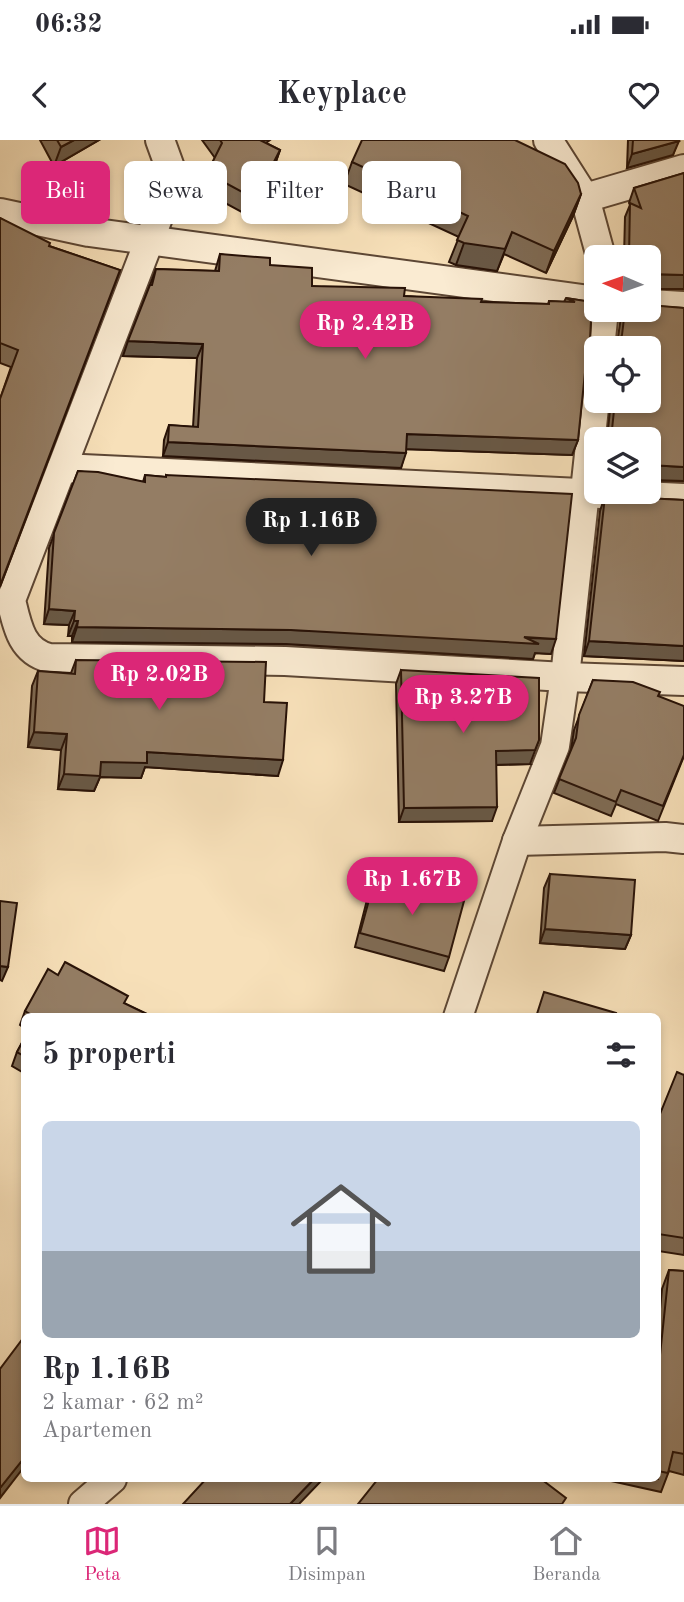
<!DOCTYPE html>
<html lang="id">
<head>
<meta charset="utf-8">
<style>
  body { margin:0; font-family:"Old Standard TT",serif; background:#f2f2f3; color:#2b2b33; height:100vh; display:flex; flex-direction:column; font-size:26px; white-space:nowrap }
  * { box-sizing:border-box; margin:0 }
  p { font-size:23px; color:#7c7c81 }
  .icon { flex:none; width:38px; height:38px; fill:none; stroke:currentColor; stroke-width:2; stroke-linecap:round; stroke-linejoin:round }
  .map { position:relative; flex:1; overflow:hidden }
  .sheet { position:absolute; left:21px; top:873px; width:640px; height:469px; display:flex; flex-direction:column; background:#fff; border-radius:10px; box-shadow:0 4px 10px #0003 }
  .sheet>* { flex:none }
  .hud { position:absolute; left:21px; top:21px; width:642px; height:63px; display:flex; gap:14px }
  .needle { width:46px; rotate:272deg }
  .tools { position:absolute; left:584px; top:105px; display:grid; gap:14px }
  .tools a { display:grid; place-items:center; width:77px; height:77px; border-radius:10px; background:#fff; box-shadow:0 4px 10px #0003; font-size:35px }
  .price { position:absolute; translate:-50% -60px; padding:0 16px; border-radius:24px; background:#db2777; color:#fff; font-size:23px; line-height:46px; filter:drop-shadow(0 2px 4px #0008) }
  .price::after { content:''; position:absolute; left:50%; top:42px; width:21px; height:16px; margin-left:-10px; background:inherit; clip-path:polygon(0 0,100% 0,50% 100%) }
  .price.on { background:#222; color:#fff }
  ul { padding:0; list-style:none }
  li { display:grid; align-content:center; gap:14px; height:371px; padding:0 21px }
  li span { display:grid; place-items:center; height:217px; border-radius:10px; color:#555 }
  li>.icon { margin-inline-start:auto }
  span .icon { width:126px; height:126px; fill:#fffc; stroke-width:1 }
  li b { font-size:30px }
  h2 { display:flex; justify-content:space-between; align-items:center; height:84px; padding:0 21px; font-size:30px }
  .pill { padding:0 24px; border-radius:10px; background:#fff; box-shadow:0 4px 10px #0003; font-size:24px; line-height:63px }
  .pill.on { background:#db2777; color:#fff }
  .status { display:flex; justify-content:space-between; align-items:center; height:49px; padding:0 35px; background:#fff; direction:ltr }
  .status svg { height:19px; fill:currentColor }
  header { display:flex; justify-content:space-between; align-items:center; height:91px; padding:0 21px; background:#fff; font-size:32px; font-weight:700 }
  .menu { display:flex; justify-content:space-around; align-items:center; height:98px; border-top:2px solid #e1e1e2; background:#fff; font-size:19px; color:#7c7c81 }
  .menu a { display:grid; justify-items:center; gap:4px }
  .menu .on { color:#db2777 }
  .map>svg:first-child { display:block }
  .lines { fill:none; stroke-linecap:round; stroke-linejoin:round }
  .street-casing { stroke:#5c4634; stroke-width:32 }
  .street { stroke:#faebd2; stroke-width:28 }
  .wall { fill:#7f6c56; stroke:#281207; stroke-width:2 }
  .shaded-wall { fill:#685846; stroke:#281207; stroke-width:2 }
  .building { fill:#947d64; stroke:#281207; stroke-width:2 }
</style>
</head>
<body>
<div class="status"><b>06:32</b><svg viewBox="0 0 49 12"><path d="M0 12V9h3v3zM5 12V6h3v6zM10 12V3h3v9zM15 12V0h3v12zM26 1h20v11H26zM47 4h2v5h-2z"/></svg></div>
<header><svg class="icon" aria-label="back" viewBox="0 0 24 24"><path d="M15 5l-7 7 7 7"/></svg>Keyplace<svg class="icon" aria-label="heart" viewBox="0 0 24 24"><path d="M12 20l-8-8c-3-5 5-10 8-4 3-6 11-1 8 4z"/></svg></header>
<div class="map">
<svg width="684" height="1364" viewBox="0 0 684 1364">
  <rect width="100%" height="100%" fill="#f7e0b9"/>
  <filter id="stains"><feTurbulence type="fractalNoise" baseFrequency=".00286" numOctaves="4"/><feColorMatrix values="0 0 0 0 .2 0 0 0 0 .09 0 0 0 0 .02 0 0 0 .5 -.17"/></filter>
  <radialGradient id="worn" r=".72"><stop offset=".6" stop-color="#630" stop-opacity="0"/><stop offset="1" stop-color="#630" stop-opacity=".3"/></radialGradient>
  <g class="lines">
    <defs>
      <g id="street">
        <path d="M160,0L172,33L166,57L11,460C17,485 21,511 49,518L285,521L565,537L684,541"/>
        <polyline points="548,0 585,58 601,117"/>
        <polyline points="585,58 684,29"/>
        <polyline points="0,73 89,92 597,161"/>
        <polyline points="649,164 684,166"/>
        <polyline points="600,208 604,170"/>
        <polyline points="62,328 684,358"/>
        <polyline points="517,701 665,697 684,699"/>
        <polyline points="458,877 517,701 555,606 565,537 597,240"/>
        <polyline points="83,1364 112,1339"/>
      </g>
    </defs>
    <use href="#street" class="street-casing"/>
    <use href="#street" class="street"/>
  </g>
  <g class="wall">
    <polygon points="40,0 99,0 54,26"/>
    <polygon points="202,0 270,0 266,3 280,10 274,27 249,76 201,50 207,33 215,18"/>
    <polygon points="628,0 678,0 673,15 627,28"/>
    <polygon points="352,22 581,54 573,76 546,133 504,114 497,131 456,125 449,122 459,97 344,44"/>
    <polygon points="684,33 649,117 624,117 625,77 630,65 629,63 634,48"/>
    <polygon points="0,78 49,106 120,130 0,447 0,259 11,227 0,223"/>
    <polygon points="220,114 270,125 312,146 404,156 481,162 548,164 549,161 564,162 566,158 592,162 590,199 596,224 585,229 578,300 572,315 406,309 401,328 163,316 164,300 169,285 193,287 197,218 123,216 156,129 215,131"/>
    <polygon points="653,166 684,168 684,341 649,340 649,299 607,299 611,261 649,261 617,204 622,170 649,170"/>
    <polygon points="78,331 143,342 145,335 166,337 166,335 551,514 535,513 533,519 286,504 72,502 72,496 68,496 69,485 44,484 49,408"/>
    <polygon points="605,356 684,360 684,521 584,516 600,371"/>
    <polygon points="76,520 264,562 278,636 145,627 141,638 100,637 94,651 58,649 61,610 28,607 32,546 38,531 71,533"/>
    <polygon points="401,530 530,624 496,625 492,681 399,682 396,544"/>
    <polygon points="593,540 658,556 684,616 658,681 616,664 611,676 554,653 571,610 574,590"/>
    <polygon points="550,734 631,795 625,809 540,803 544,748"/>
    <polygon points="375,738 449,817 444,831 355,807 369,752"/>
    <polygon points="58,835 125,864 153,877 24,877 24,888 20,885 25,871"/>
    <polygon points="24,899 24,933 12,926 17,912"/>
    <polygon points="684,935 684,1115 658,1111 658,979"/>
    <polygon points="669,1130 684,1131 684,1335 669,1331 661,1352 602,1339 658,1339 658,1189 662,1149"/>
  </g>
  <g class="shaded-wall">
    <polygon points="74,0 99,0 54,26 61,7"/>
    <polygon points="679,1 673,15 627,28 632,14"/>
    <polygon points="280,10 274,27 249,76 255,59"/>
    <polygon points="581,54 573,76 546,133 554,111"/>
    <polygon points="512,92 497,131 456,125 464,103"/>
    <polygon points="649,134 684,135 684,149 649,149"/>
    <polygon points="128,201 203,204 197,218 123,216"/>
    <polygon points="597,211 596,224 584,230 589,215"/>
    <polygon points="407,294 578,300 572,315 402,309"/>
    <polygon points="168,302 406,313 401,328 163,316"/>
    <polygon points="649,325 684,327 684,341 649,340"/>
    <polygon points="49,469 75,471 69,485 44,484"/>
    <polygon points="74,481 78,481 72,496 68,496"/>
    <polygon points="77,487 291,490 556,499 551,514 535,513 533,519 286,504 72,502"/>
    <polygon points="589,501 684,506 684,521 584,516"/>
    <polygon points="34,592 67,594 61,610 28,607"/>
    <polygon points="539,600 530,624 491,625 496,611"/>
    <polygon points="147,612 283,620 278,636 145,627 141,638 100,637 94,651 58,649 64,634 101,622"/>
    <polygon points="497,667 492,681 399,682 404,668"/>
    <polygon points="545,789 631,795 625,809 540,803"/>
    <polygon points="0,826 8,827 2,841 0,840"/>
    <polygon points="24,1318 24,1327 0,1358 0,1348"/>
    <polygon points="314,1339 323,1339 299,1364 290,1364"/>
  </g>
  <g class="building">
    <polygon points="57,0 74,0 61,7"/>
    <polygon points="220,0 260,0 280,10 255,59 207,33 222,3"/>
    <polygon points="362,0 515,0 565,24 578,43 581,54 554,111 512,92 505,109 464,103 457,100 468,76 352,22"/>
    <polygon points="633,0 678,0 679,1 632,14"/>
    <polygon points="684,33 684,135 649,134 649,117 629,117 630,63 641,68 634,48"/>
    <polygon points="0,78 50,103 49,106 120,130 1,443 0,442 0,259 18,210 0,203"/>
    <polygon points="220,114 270,118 270,125 312,128 312,146 405,148 404,156 482,159 481,162 549,164 549,161 575,162 566,158 592,162 590,199 595,206 599,208 597,208 597,211 589,215 586,223 578,300 407,294 406,313 168,302 169,285 198,287 203,204 128,201 150,145 152,145 156,129 219,131"/>
    <polygon points="649,165 684,168 684,327 649,325 649,299 611,299 615,261 649,261 649,208 609,208 618,204 622,195 625,170 649,170"/>
    <polygon points="78,331 98,332 145,342 145,335 166,337 166,335 572,354 556,499 524,497 539,504 291,490 77,487 78,481 74,481 75,471 49,469 54,393"/>
    <polygon points="605,356 684,360 684,506 589,501"/>
    <polygon points="76,520 266,522 264,562 287,563 283,620 147,612 147,623 101,622 100,636 64,634 67,594 34,592 38,531 75,534"/>
    <polygon points="401,530 539,538 539,600 535,610 496,611 497,667 404,668"/>
    <polygon points="593,540 633,542 660,552 658,556 684,566 684,615 663,666 621,650 616,662 559,639 576,598 579,575"/>
    <polygon points="550,734 635,740 631,795 545,789"/>
    <polygon points="375,738 464,761 449,817 360,793"/>
    <polygon points="0,761 17,763 8,827 0,826"/>
    <polygon points="65,822 128,856 124,863 153,877 35,877 25,871 48,829 58,835"/>
    <polygon points="544,852 616,873 615,877 536,877"/>
    <polygon points="24,899 24,916 17,912"/>
    <polygon points="677,932 684,935 684,1098 658,1094 658,979"/>
    <polygon points="669,1130 684,1131 684,1314 673,1312 668,1333 658,1331 658,1234"/>
    <polygon points="24,1197 24,1318 0,1348 0,1229"/>
    <polygon points="206,1339 314,1339 290,1364 183,1364"/>
    <polygon points="378,1339 541,1339 566,1358 562,1364 358,1364"/>
  </g>
  <rect width="100%" height="100%" filter="url(#stains)"/>
  <rect width="100%" height="100%" fill="url(#worn)"/>
</svg>
<div class="tools">
<a><svg class="needle" viewBox="-14 -14 28 28"><path d="M0-13l5 13h-10z" fill="#e53935"/><path d="M0 13l5-13h-10z" fill="#7c7c81"/></svg></a>
<a><svg class="icon" aria-label="locate" viewBox="0 0 24 24"><circle cx="12" cy="12" r="6"/><path d="M12 2v4M12 18v4M2 12h4M18 12h4"/></svg></a>
<a><svg class="icon" aria-label="layers" viewBox="0 0 24 24"><path d="M12 4l9 5-9 5-9-5zM3 14l9 5 9-5"/></svg></a>
</div>
<b class="price" style="left:365px;top:221px">Rp 2.42B</b>
<b class="price on" style="left:311px;top:418px">Rp 1.16B</b>
<b class="price" style="left:159px;top:572px">Rp 2.02B</b>
<b class="price" style="left:463px;top:595px">Rp 3.27B</b>
<b class="price" style="left:412px;top:777px">Rp 1.67B</b>
<div class="hud">
<a class="pill on">Beli</a>
<a class="pill">Sewa</a>
<a class="pill">Filter</a>
<a class="pill">Baru</a>
</div>
<section class="sheet">
<h2>5 properti<svg class="icon" aria-label="filters" viewBox="0 0 24 24"><path d="M4 7h16M4 17h16"/><circle cx="9" cy="7" r="2"/><circle cx="15" cy="17" r="2"/></svg></h2>
<ul>
<li><span style="background:linear-gradient(#c9d6e8 60%,#9aa5b1 0)"><svg class="icon" aria-label="home" viewBox="0 0 24 24"><path d="M3 11l9-7 9 7M6 9v11h12V9"/></svg></span><div><b>Rp 1.16B</b><p>2 kamar · 62 m²</p><p>Apartemen</p></div></li>
</ul>
</section>
</div>
<nav class="menu">
<a class="on"><svg class="icon" aria-label="map" viewBox="0 0 24 24"><path d="M3 6l6-2 6 2 6-2v14l-6 2-6-2-6 2zM9 4v14M15 6v14"/></svg>Peta</a>
<a><svg class="icon" aria-label="saved" viewBox="0 0 24 24"><path d="M7 4h10v16l-5-4-5 4z"/></svg>Disimpan</a>
<a><svg class="icon" aria-label="home" viewBox="0 0 24 24"><path d="M3 11l9-7 9 7M6 9v11h12V9"/></svg>Beranda</a>
</nav>
</body>
</html>
